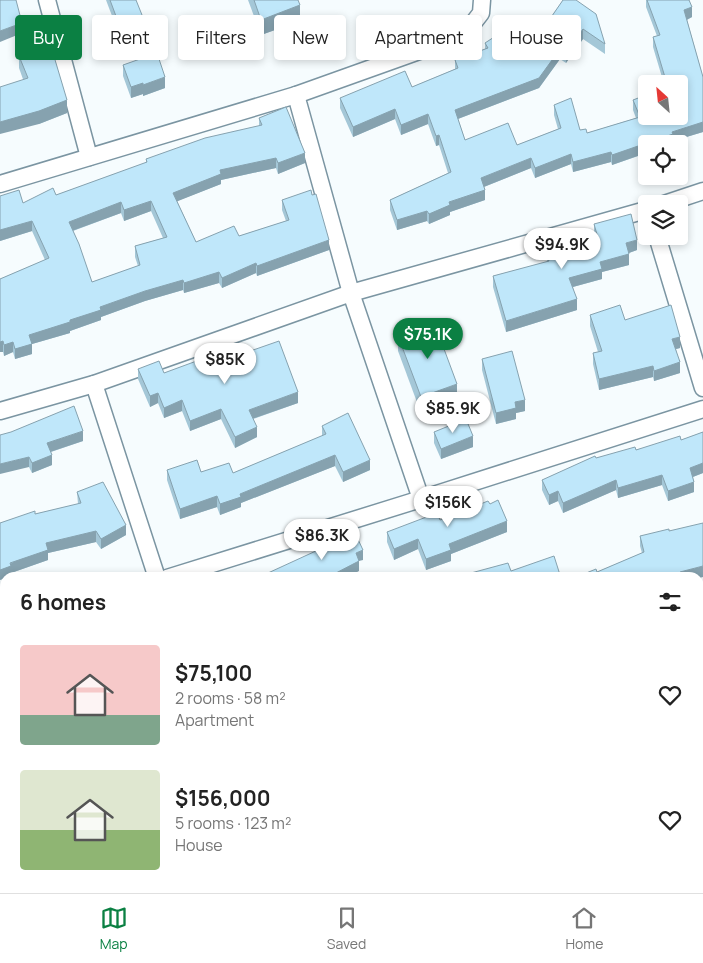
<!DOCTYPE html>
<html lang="en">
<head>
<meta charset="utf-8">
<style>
  body { margin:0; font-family:Manrope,sans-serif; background:#f2f2f2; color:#222; height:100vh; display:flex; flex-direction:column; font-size:19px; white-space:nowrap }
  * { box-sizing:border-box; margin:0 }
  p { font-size:16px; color:#767676 }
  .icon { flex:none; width:28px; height:28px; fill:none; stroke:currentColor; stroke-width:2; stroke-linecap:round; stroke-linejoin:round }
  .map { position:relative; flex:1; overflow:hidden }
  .panel { position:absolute; left:0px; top:572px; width:704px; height:321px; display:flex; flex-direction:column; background:#fff; border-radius:15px 15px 0 0; box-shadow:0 2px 8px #0003 }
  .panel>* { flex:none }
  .guide { position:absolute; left:15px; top:15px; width:674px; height:45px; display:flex; gap:10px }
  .needle { width:32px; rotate:333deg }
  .tools { position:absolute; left:638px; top:75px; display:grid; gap:10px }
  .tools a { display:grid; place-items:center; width:50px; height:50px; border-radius:5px; background:#fff; box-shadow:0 2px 8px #0003; font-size:25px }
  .price { position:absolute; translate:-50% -42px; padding:0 11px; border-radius:18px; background:#fff; color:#222; font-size:16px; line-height:32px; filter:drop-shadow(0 1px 2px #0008) }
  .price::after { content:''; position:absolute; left:50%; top:30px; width:15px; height:11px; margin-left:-8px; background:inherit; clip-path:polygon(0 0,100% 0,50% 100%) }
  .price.current { background:#0b8043; color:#fff }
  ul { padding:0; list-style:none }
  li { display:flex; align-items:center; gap:15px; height:125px; padding:0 20px }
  li span { display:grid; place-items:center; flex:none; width:140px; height:100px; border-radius:5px; color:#555 }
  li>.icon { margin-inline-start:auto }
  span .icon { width:60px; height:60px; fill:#fffc; stroke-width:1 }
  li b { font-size:21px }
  h2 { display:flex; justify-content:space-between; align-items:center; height:60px; padding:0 20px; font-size:21px }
  .chip { padding:0 18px; border-radius:5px; background:#fff; box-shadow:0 2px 8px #0003; font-size:18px; line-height:45px }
  .chip.current { background:#0b8043; color:#fff }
  .menu { display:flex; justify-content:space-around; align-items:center; height:70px; border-top:1px solid #e0e0e0; background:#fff; font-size:14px; color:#767676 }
  .menu a { display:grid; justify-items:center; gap:2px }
  .menu .current { color:#0b8043 }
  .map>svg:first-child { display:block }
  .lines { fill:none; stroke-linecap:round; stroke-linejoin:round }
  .minor-casing { stroke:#7b95a2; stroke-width:19 }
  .minor { stroke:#fff; stroke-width:16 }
  .wall { fill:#a4c7d7; fill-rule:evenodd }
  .shaded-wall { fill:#86a2af }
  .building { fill:#bfe7fa; stroke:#86a2af; fill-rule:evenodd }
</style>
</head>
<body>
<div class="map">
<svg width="703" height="893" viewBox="0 0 703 893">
  <rect width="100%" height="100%" fill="#f6fcfe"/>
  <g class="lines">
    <defs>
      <g id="minor">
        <polyline points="47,0 89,157"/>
        <polyline points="0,184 296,95"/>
        <polyline points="664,204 703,191"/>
        <polyline points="657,236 703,388"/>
        <polyline points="94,384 157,578"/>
        <polyline points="0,411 94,384 351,293 646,210"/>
        <polyline points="421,499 351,293 296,95 464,35 481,13 482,0"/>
        <polyline points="167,578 421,499 703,409"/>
        <polyline points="0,631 5,629"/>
        <polyline points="699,635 703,633"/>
        <polyline points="0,751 5,755"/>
        <polyline points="699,866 703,865"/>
        <polyline points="551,889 552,893"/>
        <polyline points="614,893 627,889"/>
      </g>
    </defs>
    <use href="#minor" class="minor-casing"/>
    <use href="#minor" class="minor"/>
  </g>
  <g class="wall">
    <polygon points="106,0 136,0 146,36 123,45"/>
    <polygon points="248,0 298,0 300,21 261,35"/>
    <polygon points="563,0 605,44 605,54 583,39 566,63 560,59 539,88 458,119 465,140 517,145 558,129 554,115 554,105 580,130 587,133 636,118 633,110 633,100 679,84 664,84 653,47 653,37 657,36 646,7 646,0 689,0 692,17 687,20 703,77 703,132 673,141 673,144 612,165 611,162 573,172 571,164 535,178 531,168 484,187 485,200 450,212 450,215 429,224 427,221 397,230 390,210 390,200 448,173 439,145 436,146 428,124 401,135 395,119 353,137 340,108 340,98 412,87 455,69 455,60 485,49 485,43 527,52"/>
    <polygon points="19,56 67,113 39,124 19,68"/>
    <polygon points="123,65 165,88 143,96 143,94 131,98 123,76"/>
    <path d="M259,118L305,163L278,174L276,168L221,180V184L177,201L196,242L239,236L286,221L282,210V200L329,250L257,276L256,273L222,288L219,283L184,293L183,290L145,301L101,317V320L70,331V333L32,344V354L15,359L13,352L4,356L3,352H0V279L45,260L32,231L0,241V196L23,203L56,195L146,163V159L259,126ZM151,211L163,238L135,246V257L138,266L92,282L73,231L121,213L124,221Z"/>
    <polygon points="594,224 637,250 629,253 629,265 602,272 602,279 573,287 577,310 506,332 493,287 493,276 547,262 547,255 595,239 594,235"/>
    <polygon points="590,315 625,320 680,348 676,349 680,373 654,381 653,377 599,390 593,364 593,353 598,352 590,326"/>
    <polygon points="398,336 457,399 421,413 398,351"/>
    <polygon points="236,356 298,403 253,419 257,437 235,448 221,419 190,431 182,411 164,418 158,403 150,407 138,379 138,369 164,373"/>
    <polygon points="482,359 525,411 516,413 516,419 496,424 482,370"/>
    <polygon points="322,426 370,470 343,482 335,466 241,503 241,507 220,515 217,507 180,519 167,480 167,470 233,473 322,436"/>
    <polygon points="434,432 473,447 441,459 434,443"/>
    <polygon points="703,432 703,473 693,477 694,492 668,501 662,485 618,498 616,490 563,513 558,501 549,505 542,490 542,480 596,458 681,440"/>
    <polygon points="0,435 83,441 51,452 52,465 32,473 29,467"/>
    <polygon points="77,492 126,535 101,549 96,542 48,553 48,560 11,573 11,576 5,578 0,580 0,523 35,514 78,504"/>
    <polygon points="490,504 507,532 451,554 451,561 426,570 418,549 394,560 387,542 387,532 440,520"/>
    <polygon points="669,531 699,578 597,572 642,553 640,546 640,536"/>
    <polygon points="0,780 5,785 5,840 0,836"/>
  </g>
  <g class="shaded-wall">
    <polygon points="300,5 300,21 261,35 261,20"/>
    <polygon points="692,7 692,17 684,21 684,10"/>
    <polygon points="22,23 22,33 0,42 0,31"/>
    <polygon points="146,25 146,36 123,45 123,35"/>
    <polygon points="583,29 583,39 566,63 566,53"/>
    <polygon points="560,49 560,59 539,88 455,120 455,110"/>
    <polygon points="165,77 165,88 143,96 143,85"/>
    <polygon points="143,83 143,94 131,98 131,87"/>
    <polygon points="67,100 67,113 39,124 0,134 0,122"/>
    <polygon points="395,109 395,119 353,137 353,127"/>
    <polygon points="428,114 428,124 401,135 401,125"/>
    <polygon points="703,122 703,132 673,141 673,144 646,144 646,153 612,165 612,155 672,132"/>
    <polygon points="439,135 439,145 436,146 436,136"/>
    <polygon points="611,152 611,162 573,172 573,162"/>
    <polygon points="305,153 305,163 278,174 278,163"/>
    <polygon points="571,154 571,164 535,178 535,168"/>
    <polygon points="276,158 276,168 221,180 221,184 173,203 173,193 220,170"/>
    <polygon points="531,158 531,168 481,188 481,178"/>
    <polygon points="485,190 485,200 450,212 450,215 429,224 429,214 449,202"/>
    <polygon points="151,201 151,211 124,221 124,210"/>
    <polygon points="121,202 121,213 69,232 69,222"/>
    <polygon points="427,211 427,221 397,230 397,220"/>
    <polygon points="32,221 32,231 0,241 0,230"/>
    <polygon points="329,240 329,250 257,276 257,266"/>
    <polygon points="637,240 637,250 626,254 626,243"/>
    <polygon points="629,254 629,265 602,272 602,279 569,288 569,278 600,262"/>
    <polygon points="256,263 256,273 222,288 222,278"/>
    <polygon points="219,272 219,283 184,293 184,283"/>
    <polygon points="183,280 183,290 145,301 101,317 101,320 70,331 70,333 32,344 32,354 15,359 15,349 29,335 70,320 100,307 145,291"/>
    <polygon points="577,299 577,310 506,332 506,321"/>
    <polygon points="680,337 680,348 672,350 672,339"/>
    <polygon points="3,341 3,352 0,352 0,342"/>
    <polygon points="13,342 13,352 4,356 4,345"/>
    <polygon points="680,362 680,373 654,381 654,371"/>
    <polygon points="653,366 653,377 599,390 599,379"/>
    <polygon points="457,384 457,399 421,413 421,397"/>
    <polygon points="298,392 298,403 249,420 249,410"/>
    <polygon points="158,393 158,403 150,407 150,396"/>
    <polygon points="182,400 182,411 164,418 164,408"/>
    <polygon points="525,400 525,411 516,413 516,419 496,424 496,413 515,402"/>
    <polygon points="221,409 221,419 190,431 190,421"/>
    <polygon points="257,427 257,437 235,448 235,437"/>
    <polygon points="83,431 83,441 47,453 47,443"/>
    <polygon points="473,436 473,447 441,459 441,449"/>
    <polygon points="52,455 52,465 32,473 32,463"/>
    <polygon points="335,455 335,466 241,503 241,507 220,515 220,504 240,494"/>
    <polygon points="29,457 29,467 0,474 0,464"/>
    <polygon points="370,460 370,470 343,482 343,472"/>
    <polygon points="703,463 703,473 690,478 690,468"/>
    <polygon points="662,475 662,485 618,498 618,488"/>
    <polygon points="616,480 616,490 563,513 563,503"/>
    <polygon points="694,482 694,492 668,501 668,491"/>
    <polygon points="558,491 558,501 549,505 549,495"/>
    <polygon points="217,496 217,507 180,519 180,509"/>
    <polygon points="507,521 507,532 451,554 451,561 426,570 426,559 449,544"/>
    <polygon points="126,525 126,535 101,549 101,539"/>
    <polygon points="96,531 96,542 48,553 48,560 11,573 11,576 5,578 0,580 0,570 46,543"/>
    <polygon points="418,539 418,549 394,560 394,549"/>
    <polygon points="363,550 363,560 359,561 359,571 346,578 325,578 356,553"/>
    <polygon points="703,566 703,577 699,578 680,578 680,572"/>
    <polygon points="703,671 703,681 699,683 699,672"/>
    <polygon points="703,779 703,790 699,792 699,781"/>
    <polygon points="362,889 393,889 376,893 350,893"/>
  </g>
  <g class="building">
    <polygon points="0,0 16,0 22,23 0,31"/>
    <polygon points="110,0 136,0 146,25 123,35"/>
    <polygon points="254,0 298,0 300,5 261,20"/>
    <polygon points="563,0 576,0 596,14 605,44 583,29 566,53 560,49 539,78 455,110 465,140 508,123 517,145 561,128 554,105 571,98 580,130 586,129 587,133 640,117 633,100 646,95 646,116 679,116 679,84 667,84 653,37 660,35 647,0 689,0 692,7 684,10 703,77 703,122 672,132 673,134 612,155 611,152 573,162 571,154 535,168 531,158 481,178 485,190 449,202 450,205 429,214 427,211 397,220 390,200 451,172 439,135 436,136 428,114 401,125 395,109 353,127 340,98 405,71 412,87 458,68 455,60 488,48 485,43 511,26 527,52"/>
    <polygon points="50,43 67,100 39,111 0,122 0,87 28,78 19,56"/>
    <polygon points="157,53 165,77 143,85 143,83 131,87 123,65"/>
    <path d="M286,107L305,153L278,163L276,158L220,170L221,174L173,193L196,242L234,226L239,236L289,220L282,200L311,190L312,195L316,194L329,240L257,266L256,263L222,278L219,272L184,283L183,280L145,291L100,307L101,310L70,320V322L29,335L32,344L15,349L13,342L4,345L3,341L0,342V279L49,258L32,221L0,230V196L19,190L23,203L53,188L56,195L147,162L146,159L205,138L262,125L259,118ZM151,201L167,237L135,246L140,265L92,282L79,244L69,222L121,202L124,210Z"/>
    <polygon points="631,214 637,240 626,243 629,254 600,262 602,269 569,278 577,299 506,321 493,276 549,261 547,255 573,245 598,238 594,224"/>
    <polygon points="620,305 625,320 671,305 680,337 672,339 680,362 654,371 653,366 599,379 593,353 602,351 590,315"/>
    <polygon points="434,322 457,384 421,397 398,336"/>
    <polygon points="279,341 298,392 249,410 257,427 235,437 221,409 190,421 182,400 164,408 158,393 150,396 138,369 159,361 164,373 202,359 204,364 235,354 236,356"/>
    <polygon points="512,351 525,400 515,402 516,408 496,413 482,359"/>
    <polygon points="74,406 83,431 47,443 52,455 32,463 29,457 0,464 0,435 11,432"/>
    <polygon points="348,413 370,460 343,472 335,455 240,494 241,497 220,504 217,496 180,509 167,470 197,460 201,472 229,463 233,473 326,434 322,426"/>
    <polygon points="466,419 473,436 441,449 434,432"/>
    <polygon points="703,432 703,463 690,468 694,482 668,491 662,475 618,488 616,480 563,503 558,491 549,495 542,480 595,456 596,458 635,447 636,450 680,436 681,440"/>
    <polygon points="103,482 126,525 101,539 96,531 46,543 48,550 10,563 11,566 0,570 0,523 35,511 35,514 81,503 77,492"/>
    <polygon points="498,500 507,521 449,544 451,550 426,559 418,539 394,549 387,532 437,513 440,520 488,501 490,504"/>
    <polygon points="703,523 703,566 680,572 681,578 574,578 596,569 597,572 644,552 640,536 669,529 669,531"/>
    <polygon points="355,533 363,550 356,553 359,561 334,574 325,578 260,578 269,575 268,573"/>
    <polygon points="554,556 561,578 472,578 471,573 508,563 511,571"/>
    <polygon points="703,651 703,672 703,671 699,672 699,653"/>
    <polygon points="703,755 703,779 699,781 699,760 702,760 700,756"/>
    <polygon points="0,780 5,785 5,829 0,825"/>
    <polygon points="221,889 362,889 350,893 213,893 221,890"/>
  </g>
</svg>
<div class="tools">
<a><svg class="needle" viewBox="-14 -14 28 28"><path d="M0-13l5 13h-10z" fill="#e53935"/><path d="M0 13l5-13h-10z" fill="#767676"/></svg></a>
<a><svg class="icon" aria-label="locate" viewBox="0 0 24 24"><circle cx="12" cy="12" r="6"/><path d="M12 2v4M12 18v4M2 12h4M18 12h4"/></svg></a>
<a><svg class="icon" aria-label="layers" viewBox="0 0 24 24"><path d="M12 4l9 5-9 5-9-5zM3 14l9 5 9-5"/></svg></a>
</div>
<b class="price" style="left:562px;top:270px">$94.9K</b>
<b class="price current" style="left:428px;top:360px">$75.1K</b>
<b class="price" style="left:225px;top:385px">$85K</b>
<b class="price" style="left:453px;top:434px">$85.9K</b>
<b class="price" style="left:448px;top:528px">$156K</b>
<b class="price" style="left:322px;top:561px">$86.3K</b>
<div class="guide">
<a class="chip current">Buy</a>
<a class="chip">Rent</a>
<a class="chip">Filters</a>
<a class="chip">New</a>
<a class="chip">Apartment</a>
<a class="chip">House</a>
</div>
<section class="panel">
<h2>6 homes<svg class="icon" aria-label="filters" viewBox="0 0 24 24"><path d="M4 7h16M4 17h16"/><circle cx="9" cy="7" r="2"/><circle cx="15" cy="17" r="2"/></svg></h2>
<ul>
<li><span style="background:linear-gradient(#f6c9c9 70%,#7fa58c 0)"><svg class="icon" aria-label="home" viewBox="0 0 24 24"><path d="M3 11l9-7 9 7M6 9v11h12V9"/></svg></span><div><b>$75,100</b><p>2 rooms · 58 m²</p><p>Apartment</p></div><svg class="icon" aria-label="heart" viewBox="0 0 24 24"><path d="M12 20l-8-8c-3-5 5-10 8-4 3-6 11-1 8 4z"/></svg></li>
<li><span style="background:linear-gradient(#dfe7d0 60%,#8fb573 0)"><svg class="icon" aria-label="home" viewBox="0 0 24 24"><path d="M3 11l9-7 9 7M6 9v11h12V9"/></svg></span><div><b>$156,000</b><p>5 rooms · 123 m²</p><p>House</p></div><svg class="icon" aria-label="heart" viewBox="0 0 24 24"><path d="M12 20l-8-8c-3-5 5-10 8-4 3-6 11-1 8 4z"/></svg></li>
</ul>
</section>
</div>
<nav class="menu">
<a class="current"><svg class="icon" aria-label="map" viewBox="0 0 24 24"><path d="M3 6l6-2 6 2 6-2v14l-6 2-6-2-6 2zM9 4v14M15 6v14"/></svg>Map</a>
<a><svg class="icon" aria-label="saved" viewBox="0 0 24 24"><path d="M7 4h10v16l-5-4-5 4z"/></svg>Saved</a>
<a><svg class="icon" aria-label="home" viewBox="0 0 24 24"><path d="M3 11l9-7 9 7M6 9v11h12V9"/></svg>Home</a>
</nav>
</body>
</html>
